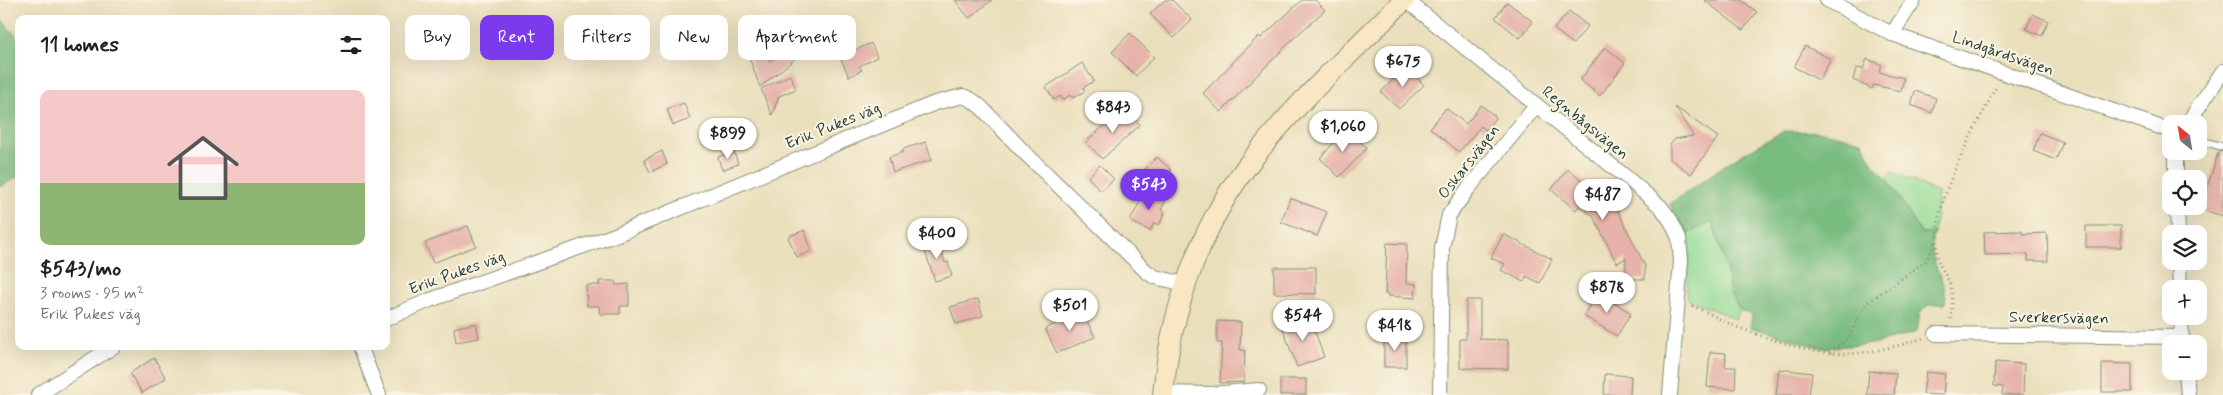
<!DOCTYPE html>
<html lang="en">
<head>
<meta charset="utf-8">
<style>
  body { margin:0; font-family:Mynerve,sans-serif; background:#f2f2f2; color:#202124; height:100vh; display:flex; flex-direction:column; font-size:19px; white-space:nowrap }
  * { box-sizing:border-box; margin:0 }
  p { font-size:16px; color:#757577 }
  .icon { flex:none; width:28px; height:28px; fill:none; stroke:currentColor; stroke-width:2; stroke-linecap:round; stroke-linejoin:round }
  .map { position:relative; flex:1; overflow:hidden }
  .panel { position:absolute; left:15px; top:15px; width:375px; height:335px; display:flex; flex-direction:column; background:#fff; border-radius:10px; box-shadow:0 5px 20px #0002 }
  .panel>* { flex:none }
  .banner { position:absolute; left:405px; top:15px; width:475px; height:45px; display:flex; gap:10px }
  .needle { width:32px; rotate:330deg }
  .fabs { position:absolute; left:2162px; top:115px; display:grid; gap:10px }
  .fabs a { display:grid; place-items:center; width:45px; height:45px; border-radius:10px; background:#fff; box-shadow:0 5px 20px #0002; font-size:25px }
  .price { position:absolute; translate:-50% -42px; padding:0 11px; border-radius:18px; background:#fff; color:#222; font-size:16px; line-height:32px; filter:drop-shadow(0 1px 2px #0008) }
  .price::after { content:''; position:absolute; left:50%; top:30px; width:15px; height:11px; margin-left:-8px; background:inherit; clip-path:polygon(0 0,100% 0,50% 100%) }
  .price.active { background:#7c3aed; color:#fff }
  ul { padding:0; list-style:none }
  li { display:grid; align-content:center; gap:10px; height:265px; padding:0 25px }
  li+li { border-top:1px solid #e0e0e0 }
  li span { display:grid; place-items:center; height:155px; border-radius:10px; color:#555 }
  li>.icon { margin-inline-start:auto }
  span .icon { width:90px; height:90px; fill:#fffc; stroke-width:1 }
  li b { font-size:21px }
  h2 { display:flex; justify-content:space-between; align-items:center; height:60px; padding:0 25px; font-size:21px }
  .chip { padding:0 18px; border-radius:10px; background:#fff; box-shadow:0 5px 20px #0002; font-size:18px; line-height:45px }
  .chip.active { background:#7c3aed; color:#fff }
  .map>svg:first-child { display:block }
  .green { fill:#96dc96; stroke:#5a8c65 }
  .forest { fill:#78bc7f; stroke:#4c7c5a }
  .building { fill:#e6b2a9 }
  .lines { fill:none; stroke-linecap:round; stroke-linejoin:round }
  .lane-casing { stroke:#848e78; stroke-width:9 }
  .street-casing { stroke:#848e78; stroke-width:16 }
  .secondary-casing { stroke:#848e78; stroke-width:22 }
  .path { stroke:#848e78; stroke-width:3; stroke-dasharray:1 4; stroke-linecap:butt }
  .lane { stroke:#fff; stroke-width:7 }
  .street { stroke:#fff; stroke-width:14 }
  .secondary { stroke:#f9e7c3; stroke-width:20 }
  .labels { text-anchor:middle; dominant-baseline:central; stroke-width:4; stroke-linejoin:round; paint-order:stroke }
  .street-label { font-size:16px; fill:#1f3d34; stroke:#fcf5e5 }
</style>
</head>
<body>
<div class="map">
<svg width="2223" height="395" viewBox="0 0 2223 395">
  <rect width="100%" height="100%" fill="#fcf5e5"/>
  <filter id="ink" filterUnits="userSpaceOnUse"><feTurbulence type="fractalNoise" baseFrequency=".02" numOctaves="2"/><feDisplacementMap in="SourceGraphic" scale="10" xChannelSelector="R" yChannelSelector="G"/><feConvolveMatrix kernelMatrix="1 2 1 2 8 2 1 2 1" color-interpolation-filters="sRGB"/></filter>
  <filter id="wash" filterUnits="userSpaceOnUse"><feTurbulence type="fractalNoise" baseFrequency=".0096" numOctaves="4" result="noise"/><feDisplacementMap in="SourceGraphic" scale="20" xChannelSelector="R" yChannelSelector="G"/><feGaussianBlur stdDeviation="1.12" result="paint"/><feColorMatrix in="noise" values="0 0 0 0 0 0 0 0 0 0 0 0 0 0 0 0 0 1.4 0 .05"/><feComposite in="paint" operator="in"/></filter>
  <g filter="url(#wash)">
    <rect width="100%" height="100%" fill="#eadfbb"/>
    <g class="green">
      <polygon points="1892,171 1938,193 1934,233 1922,234 1886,177"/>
      <polygon points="1712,222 1726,267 1730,294 1740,309 1736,319 1689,300 1686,296 1689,257 1685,235"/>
    </g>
    <g class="forest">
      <polygon points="0,18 19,39 19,176 0,187"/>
      <path d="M1784,131L1823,132L1862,141L1873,164L1886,177L1921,234L1934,233C1924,263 1950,279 1945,304L1929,305L1920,312L1917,332L1873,344L1823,348L1750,327L1752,316L1739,309L1730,294L1726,267L1713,222L1686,234L1670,204L1732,160Z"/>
    </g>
    <g id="blocks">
      <g class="building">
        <polygon points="955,0 992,0 969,18"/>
        <polygon points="1165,0 1172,0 1192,20 1174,38 1150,14"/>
        <polygon points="1302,0 1315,0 1325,10 1295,37 1221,112 1203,93 1259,36 1261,38"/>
        <polygon points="1704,0 1741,0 1757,12 1743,30"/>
        <polygon points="1507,2 1533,22 1520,38 1495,18"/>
        <polygon points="1569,11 1588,26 1573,44 1554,29"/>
        <polygon points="2033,14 2048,21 2042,36 2026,29"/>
        <polygon points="1130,33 1154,57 1136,76 1112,52"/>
        <polygon points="758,35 769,61 804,46 806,50 760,87 743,41"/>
        <polygon points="871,43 877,57 859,66 862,70 849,77 840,57"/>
        <polygon points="1805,46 1831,59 1819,80 1794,67"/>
        <polygon points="1605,47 1625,63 1600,96 1580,80"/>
        <polygon points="1867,59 1882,65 1879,72 1904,78 1901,91 1873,85 1872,89 1853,80 1856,68 1863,69"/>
        <polygon points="1082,63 1094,81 1083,88 1085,91 1073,98 1070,95 1063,100 1060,96 1054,100 1046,87"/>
        <polygon points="1406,67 1424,85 1399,109 1381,92"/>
        <polygon points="790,75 796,89 779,96 772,115 761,89"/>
        <polygon points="1915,91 1936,98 1932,113 1911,105"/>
        <polygon points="684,103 690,119 673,125 667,109"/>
        <polygon points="1481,105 1496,117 1486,130 1481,126 1459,152 1430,128 1446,108 1466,124"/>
        <polygon points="1675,107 1718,137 1691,174 1670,159 1670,145 1675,139 1693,136"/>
        <polygon points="1124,108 1140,125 1102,159 1086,142"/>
        <polygon points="1347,129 1367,148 1339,177 1320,158"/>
        <polygon points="2040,133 2063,142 2056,160 2033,151"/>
        <polygon points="926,142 932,160 893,172 889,157 903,152 903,149"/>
        <polygon points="662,151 667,164 650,172 644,160"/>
        <polygon points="734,151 738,164 722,170 718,157"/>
        <polygon points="2219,151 2223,152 2223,216 2200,209"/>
        <polygon points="1157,157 1171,170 1158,184 1144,170"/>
        <polygon points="1100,165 1114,179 1101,191 1088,177"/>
        <polygon points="1568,169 1600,195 1601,194 1614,203 1645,266 1645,279 1626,279 1626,258 1617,263 1593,216 1579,206 1576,210 1551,190"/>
        <polygon points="1146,190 1166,200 1161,210 1165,213 1159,225 1154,223 1150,231 1130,221"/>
        <polygon points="1290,198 1327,212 1317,236 1281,222"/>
        <polygon points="468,226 476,246 433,263 425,243"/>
        <rect x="2086" y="226" width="35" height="21"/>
        <polygon points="804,230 812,251 797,257 788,237"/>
        <polygon points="2022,231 2022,234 2047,233 2048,261 2028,261 2028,254 1985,255 1984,232"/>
        <polygon points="1503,234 1552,259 1540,283 1526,276 1524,282 1501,270 1505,264 1491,258"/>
        <polygon points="938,238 945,263 948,262 952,276 935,281 922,242"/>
        <polygon points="1387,243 1407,244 1406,283 1416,284 1415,298 1388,296 1388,294 1385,294"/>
        <polygon points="1274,267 1316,267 1316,294 1274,293"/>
        <polygon points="599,281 615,281 616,285 629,284 629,306 620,306 620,314 600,314 599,306 587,306 586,285 600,285"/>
        <polygon points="1598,293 1631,313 1617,336 1584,316"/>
        <polygon points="978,299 983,316 956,324 950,307"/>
        <polygon points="1466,300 1480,300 1480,339 1508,340 1508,369 1460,368 1460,339 1466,339"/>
        <polygon points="1082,311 1095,337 1057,353 1045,329"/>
        <polygon points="1309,316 1324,357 1297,367 1282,326"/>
        <polygon points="1217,321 1241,322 1240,350 1245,350 1244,382 1220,383 1222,343 1217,343"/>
        <polygon points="476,323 479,338 456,342 454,328"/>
        <rect x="1384" y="337" width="22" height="30"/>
        <polygon points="1710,352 1726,353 1725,367 1736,367 1735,389 1707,387"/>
        <polygon points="154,358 166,378 142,393 130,373"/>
        <polygon points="1995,362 2024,364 2023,395 2002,395 2003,387 1994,386"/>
        <polygon points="2102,363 2132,364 2132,392 2102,392"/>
        <polygon points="1779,369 1812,373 1809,395 1776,395"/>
        <polygon points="1869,371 1896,373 1894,395 1867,395"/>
        <polygon points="1926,372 1945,374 1943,395 1923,394"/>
        <polygon points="1605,374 1631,376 1630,395 1604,395"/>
        <rect x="1280" y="379" width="26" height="16"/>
      </g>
    </g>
  </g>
  <g filter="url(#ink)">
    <use href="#blocks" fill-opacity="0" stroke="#848e78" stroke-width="1"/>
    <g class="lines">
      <defs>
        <polyline id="lane" points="2199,140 2223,147"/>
        <g id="street">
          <polyline points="1406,0 1627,178 1661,207 1671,221 1679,238 1681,261 1670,395"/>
          <polyline points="1827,0 1892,34 2171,131"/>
          <polyline points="1892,34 1914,0"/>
          <polyline points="2187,124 2223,71"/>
          <polyline points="2176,151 2176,179"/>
          <polyline points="2177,206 2178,234"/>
          <polyline points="2179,261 2180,289"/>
          <polyline points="2181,316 2182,344"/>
          <polyline points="386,319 430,300 615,235 935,103 963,96 972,100 981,107 1020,148 1147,272 1155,277 1185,284"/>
          <polyline points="1936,334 2181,337"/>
          <polyline points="360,346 379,395"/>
          <polyline points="2186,371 2188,395"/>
          <polyline points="1163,393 1211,394 1259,390"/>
          <polyline points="38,395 114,346"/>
          <polyline points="1440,395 1442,248 1449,215 1467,190 1536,106"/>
        </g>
        <path id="secondary" d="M1163,395C1170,311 1201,223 1254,157C1299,100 1353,51 1404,0"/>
      </defs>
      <use href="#lane" class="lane-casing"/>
      <use href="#street" class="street-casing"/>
      <use href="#secondary" class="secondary-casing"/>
      <g class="path">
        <path d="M1692,306C1708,312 1724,322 1740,328C1768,339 1799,349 1829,353C1856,357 1897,347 1923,338"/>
        <path d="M1951,319C1952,307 1954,293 1949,282C1945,272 1938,266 1937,254C1932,197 1972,137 1996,87"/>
        <polyline points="1830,353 1848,338 1867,303 1927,260 1936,240"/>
      </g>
      <use href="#lane" class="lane"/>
      <use href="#street" class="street"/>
      <use href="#secondary" class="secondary"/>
    </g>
  </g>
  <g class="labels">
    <g class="street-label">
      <text transform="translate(2003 54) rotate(19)">Lindgårdsvägen</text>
      <text transform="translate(1585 123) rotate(39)">Regnbågsvägen</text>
      <text transform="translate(833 126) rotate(-22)">Erik Pukes väg</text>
      <text transform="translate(1469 162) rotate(-52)">Oskarsvägen</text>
      <text transform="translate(457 273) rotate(-20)">Erik Pukes väg</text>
      <text transform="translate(2059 318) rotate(1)">Sverkersvägen</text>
    </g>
  </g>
</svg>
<div class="fabs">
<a><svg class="needle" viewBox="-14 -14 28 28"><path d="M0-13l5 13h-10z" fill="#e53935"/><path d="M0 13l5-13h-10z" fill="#757577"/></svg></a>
<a><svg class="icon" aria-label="locate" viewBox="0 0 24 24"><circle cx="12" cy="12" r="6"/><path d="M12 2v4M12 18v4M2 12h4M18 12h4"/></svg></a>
<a><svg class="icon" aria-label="layers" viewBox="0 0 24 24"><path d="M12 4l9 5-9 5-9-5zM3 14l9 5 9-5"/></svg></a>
<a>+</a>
<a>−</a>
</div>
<b class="price" style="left:1403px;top:88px">$675</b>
<b class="price" style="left:1113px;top:134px">$843</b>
<b class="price" style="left:1343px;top:153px">$1,060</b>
<b class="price" style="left:728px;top:160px">$899</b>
<b class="price active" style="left:1149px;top:211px">$543</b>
<b class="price" style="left:1603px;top:221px">$487</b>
<b class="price" style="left:937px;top:260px">$400</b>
<b class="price" style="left:1607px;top:314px">$878</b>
<b class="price" style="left:1070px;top:332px">$501</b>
<b class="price" style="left:1303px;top:342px">$544</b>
<b class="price" style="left:1395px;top:352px">$418</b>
<div class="banner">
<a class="chip">Buy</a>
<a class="chip active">Rent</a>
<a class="chip">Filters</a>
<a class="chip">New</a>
<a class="chip">Apartment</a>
</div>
<section class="panel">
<h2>11 homes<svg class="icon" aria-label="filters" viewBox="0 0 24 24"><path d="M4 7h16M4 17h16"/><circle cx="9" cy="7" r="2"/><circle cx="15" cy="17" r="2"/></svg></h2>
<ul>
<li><span style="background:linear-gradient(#f6c9c9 60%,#8fb573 0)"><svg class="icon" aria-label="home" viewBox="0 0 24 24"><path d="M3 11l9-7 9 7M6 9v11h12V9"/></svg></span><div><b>$543/mo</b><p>3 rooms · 95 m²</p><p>Erik Pukes väg</p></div></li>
</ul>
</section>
</div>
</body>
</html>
